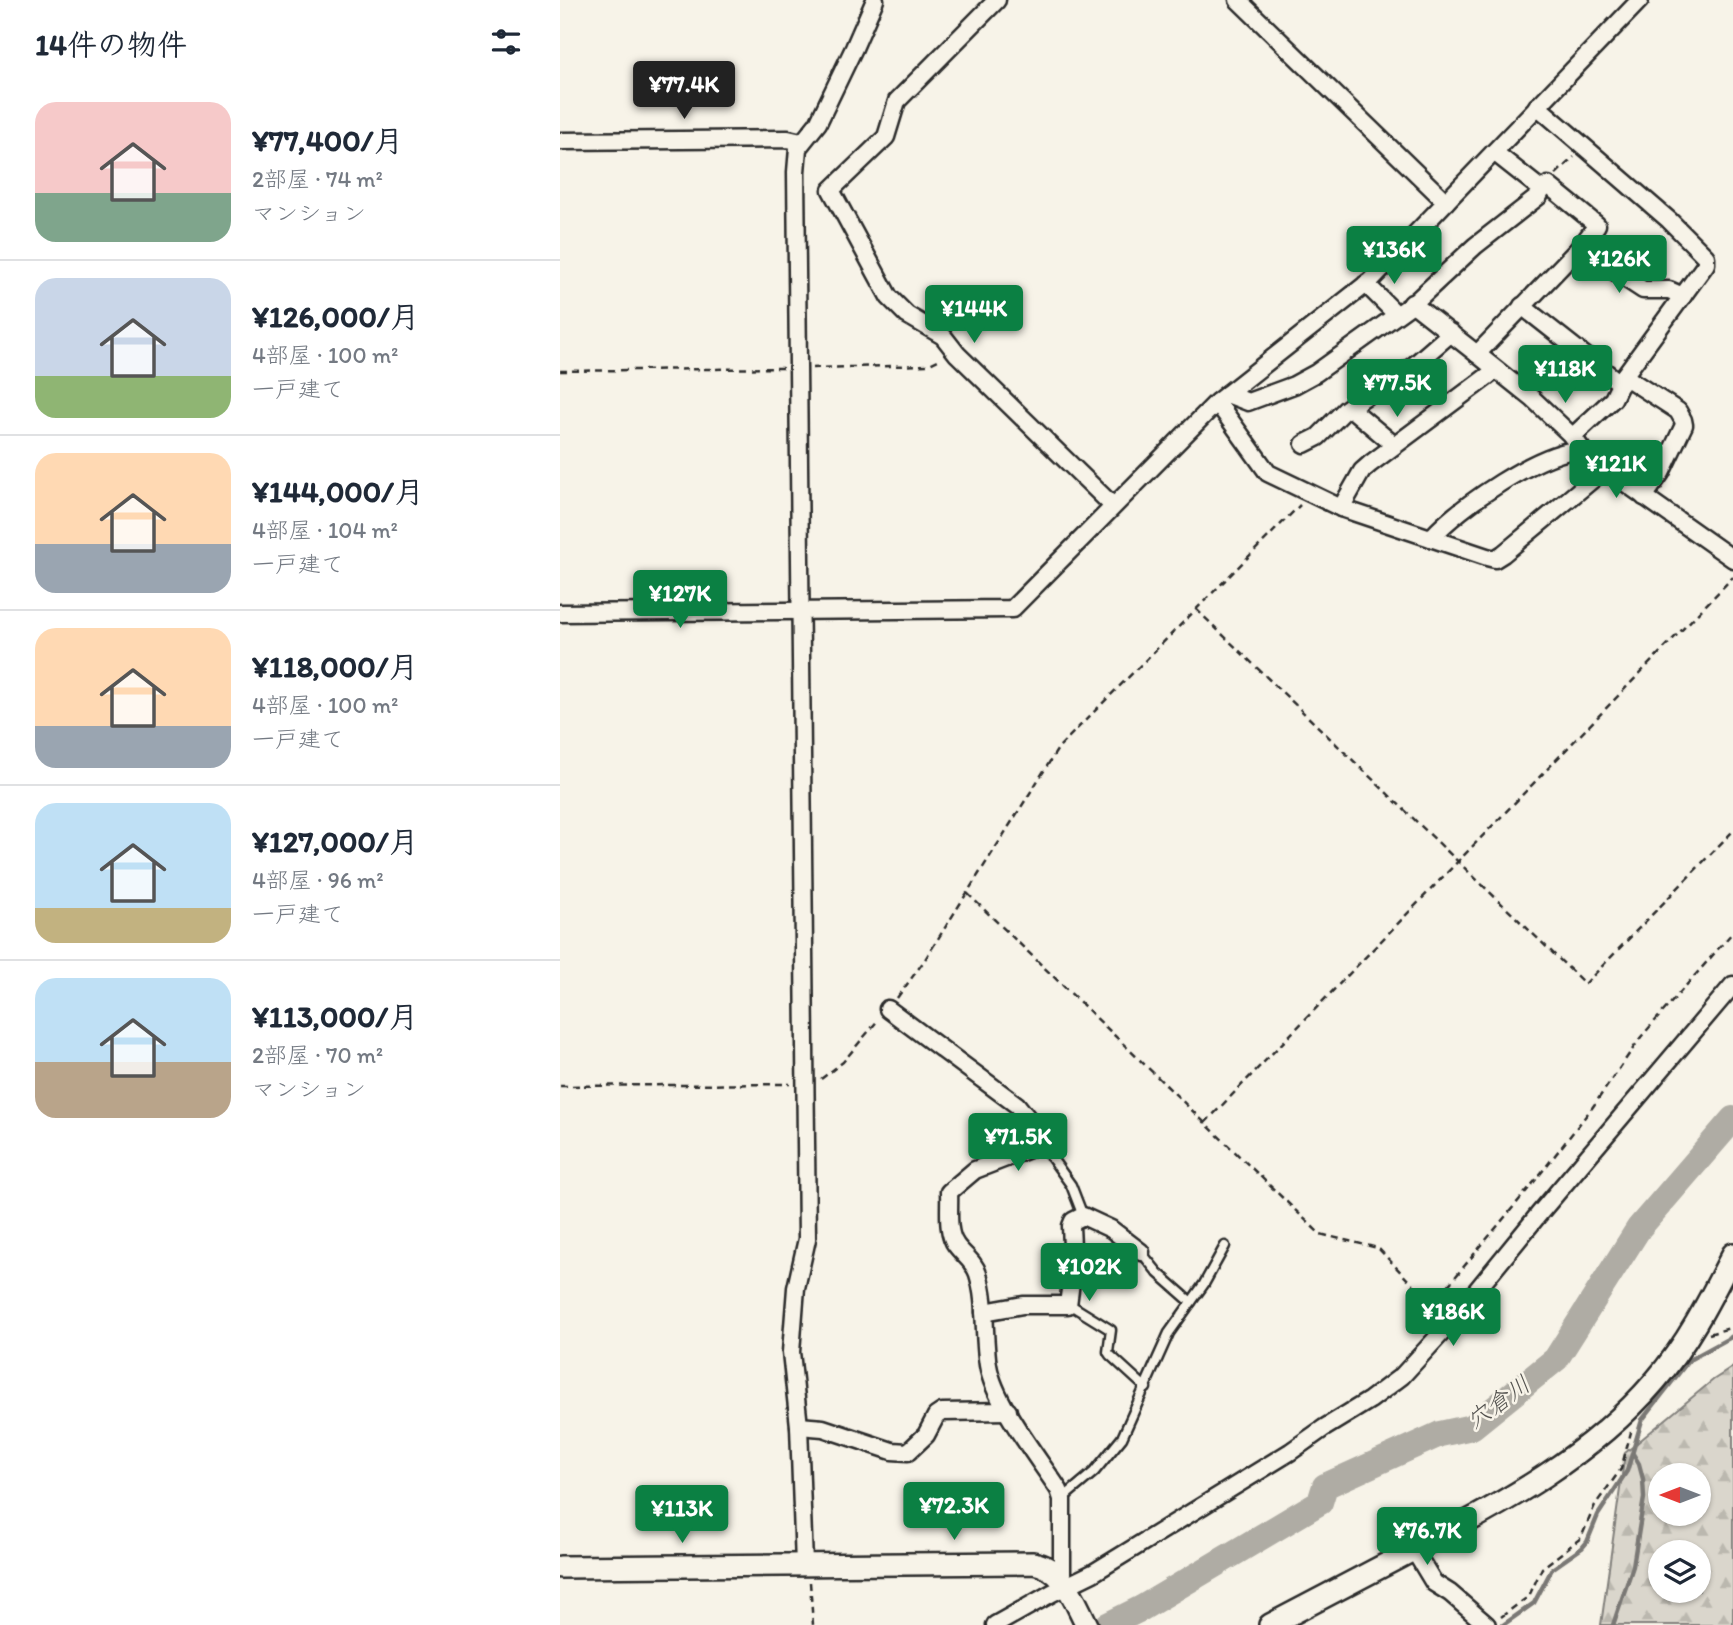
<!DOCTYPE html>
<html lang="ja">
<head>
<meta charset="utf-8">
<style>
  body { margin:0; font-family:Itim,"Klee One",sans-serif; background:#f2f2f3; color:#1f2937; height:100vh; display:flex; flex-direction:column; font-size:26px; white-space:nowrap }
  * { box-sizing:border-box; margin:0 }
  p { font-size:23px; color:#747a83 }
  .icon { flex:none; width:38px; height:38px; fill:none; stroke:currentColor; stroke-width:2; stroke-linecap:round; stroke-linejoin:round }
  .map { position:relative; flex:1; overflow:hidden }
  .details { display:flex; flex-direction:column; background:#fff; width:560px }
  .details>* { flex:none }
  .needle { width:46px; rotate:270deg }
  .buttons { position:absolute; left:1088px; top:1463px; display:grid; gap:14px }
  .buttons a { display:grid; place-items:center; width:63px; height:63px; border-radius:50%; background:#fff; box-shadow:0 2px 5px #0004; font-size:35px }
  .price { position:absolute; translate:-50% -60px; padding:0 16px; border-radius:7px; background:#0b8043; color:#fff; font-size:23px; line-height:46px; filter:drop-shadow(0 2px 4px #0008) }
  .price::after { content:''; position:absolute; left:50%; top:42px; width:21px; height:16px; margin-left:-10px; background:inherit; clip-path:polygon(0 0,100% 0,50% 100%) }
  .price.selected { background:#222; color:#fff }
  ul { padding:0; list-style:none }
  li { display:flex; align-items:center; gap:21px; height:175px; padding:0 35px }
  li+li { border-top:2px solid #e0e1e3 }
  li span { display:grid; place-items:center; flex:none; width:196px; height:140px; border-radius:21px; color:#555 }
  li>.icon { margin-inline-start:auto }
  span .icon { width:84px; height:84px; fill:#fffc; stroke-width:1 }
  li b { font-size:30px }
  h2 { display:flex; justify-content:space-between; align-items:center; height:84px; padding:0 35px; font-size:30px }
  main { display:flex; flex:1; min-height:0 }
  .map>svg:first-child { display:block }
  .forest { fill:url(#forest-firs); stroke:#82807c; stroke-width:2; fill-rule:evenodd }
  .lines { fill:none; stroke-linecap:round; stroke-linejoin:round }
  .stream { stroke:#7a7874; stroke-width:4.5 }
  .river { stroke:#afaca4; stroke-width:26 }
  .lane-casing { stroke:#2b2b2b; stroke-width:13 }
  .street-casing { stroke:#2b2b2b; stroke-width:21 }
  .secondary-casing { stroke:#2b2b2b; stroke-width:26 }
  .path { stroke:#2b2b2b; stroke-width:2.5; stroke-dasharray:7 5; stroke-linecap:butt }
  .lane { stroke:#f7f3e8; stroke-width:8 }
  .street { stroke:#f7f3e8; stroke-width:16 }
  .secondary { stroke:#f7f3e8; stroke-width:21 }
  .labels { text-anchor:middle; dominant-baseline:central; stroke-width:5; stroke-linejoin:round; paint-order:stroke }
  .water-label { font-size:24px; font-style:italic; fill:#53524f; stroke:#f7f3e8 }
</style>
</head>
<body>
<main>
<section class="details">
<h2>14件の物件<svg class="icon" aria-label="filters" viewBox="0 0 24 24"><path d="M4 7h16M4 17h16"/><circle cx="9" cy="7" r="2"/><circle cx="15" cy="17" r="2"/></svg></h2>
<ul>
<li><span style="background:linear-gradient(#f6c9c9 65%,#7fa58c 0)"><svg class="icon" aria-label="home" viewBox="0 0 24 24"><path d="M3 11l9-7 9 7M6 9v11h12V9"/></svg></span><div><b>¥77,400/月</b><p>2部屋 · 74 m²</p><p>マンション</p></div></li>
<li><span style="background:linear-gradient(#c9d6e8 70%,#8fb573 0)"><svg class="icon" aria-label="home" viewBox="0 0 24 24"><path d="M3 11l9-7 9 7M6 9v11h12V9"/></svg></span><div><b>¥126,000/月</b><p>4部屋 · 100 m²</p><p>一戸建て</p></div></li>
<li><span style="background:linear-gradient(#ffd9b3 65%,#9aa5b1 0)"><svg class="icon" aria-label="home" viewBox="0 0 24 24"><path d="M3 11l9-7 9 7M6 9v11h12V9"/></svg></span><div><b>¥144,000/月</b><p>4部屋 · 104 m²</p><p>一戸建て</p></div></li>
<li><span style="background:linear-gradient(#ffd9b3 70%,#9aa5b1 0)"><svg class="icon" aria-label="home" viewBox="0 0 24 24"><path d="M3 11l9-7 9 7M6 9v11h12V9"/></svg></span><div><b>¥118,000/月</b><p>4部屋 · 100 m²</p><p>一戸建て</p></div></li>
<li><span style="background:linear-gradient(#bfe0f5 75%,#c2b280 0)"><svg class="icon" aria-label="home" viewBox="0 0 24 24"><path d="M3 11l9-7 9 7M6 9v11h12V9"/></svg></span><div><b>¥127,000/月</b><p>4部屋 · 96 m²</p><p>一戸建て</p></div></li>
<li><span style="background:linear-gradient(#bfe0f5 60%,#b9a48a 0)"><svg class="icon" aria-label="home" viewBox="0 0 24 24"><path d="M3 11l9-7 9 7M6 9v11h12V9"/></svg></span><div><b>¥113,000/月</b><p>2部屋 · 70 m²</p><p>マンション</p></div></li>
</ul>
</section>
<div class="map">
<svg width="1173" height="1625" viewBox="0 0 1173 1625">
  <defs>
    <pattern id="forest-firs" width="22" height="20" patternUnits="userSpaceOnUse" patternTransform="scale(1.75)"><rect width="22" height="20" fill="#dad6cc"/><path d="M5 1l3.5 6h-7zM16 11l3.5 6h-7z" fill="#bbb8af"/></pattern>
  </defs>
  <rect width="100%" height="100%" fill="#f7f3e8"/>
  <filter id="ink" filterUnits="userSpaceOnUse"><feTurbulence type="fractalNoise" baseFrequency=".0143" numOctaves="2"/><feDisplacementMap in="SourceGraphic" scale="14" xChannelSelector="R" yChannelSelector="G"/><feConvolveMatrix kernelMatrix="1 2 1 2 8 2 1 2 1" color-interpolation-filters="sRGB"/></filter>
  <g filter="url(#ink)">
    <path class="forest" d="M1173,1367V1625H1041L1065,1453L1153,1380ZM1101,1475H1139V1514H1101ZM1101,1552H1139V1591H1101Z"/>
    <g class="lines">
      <g class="stream">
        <polyline points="943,1625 974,1603 992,1569 1022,1548 1027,1542 1038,1515 1067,1471 1082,1420 1129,1360 1173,1336"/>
        <polyline points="1053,1625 1073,1566 1084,1498 1083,1479 1079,1464 1073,1454"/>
      </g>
      <polyline class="river" points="548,1625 582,1608 760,1502 765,1486 880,1434 912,1427 996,1359 1079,1228 1173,1119"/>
      <defs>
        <g id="lane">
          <polyline points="477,1143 483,1146 511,1185 523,1216"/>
          <polyline points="581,1252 598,1273 631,1302"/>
          <polyline points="509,1304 551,1330 548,1352 550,1355 586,1388"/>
          <polyline points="502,1499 534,1472 562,1438 609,1333 644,1284 665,1246"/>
        </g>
        <g id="street">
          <polyline points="437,0 337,101 326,137 271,190 329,297 347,315 383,336 397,354 553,506"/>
          <polyline points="678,0 886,202"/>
          <polyline points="977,106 1109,220 1146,257 1146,264 1064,376 1118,411 1123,420 1124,425 1101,473 1084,497"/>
          <polyline points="0,141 228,139 241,142"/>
          <polyline points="934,152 982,190 988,185 1037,225 1021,246 917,354 972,398 1014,438 1039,474"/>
          <polyline points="1019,248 1083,290 1109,290 1123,296"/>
          <polyline points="806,284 836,314"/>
          <polyline points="852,303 917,354"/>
          <polyline points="962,306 1061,384"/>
          <polyline points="667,394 688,402 734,385 756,373 855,302 915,246 979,196 982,190"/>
          <polyline points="657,402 708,473 781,508 927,557 935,559 943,554 1039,474 1052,475 1061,480 1173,559"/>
          <polyline points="789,407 833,444"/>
          <polyline points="1012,437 1053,399 1064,376"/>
          <polyline points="744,444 758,437 786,409 853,366 891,333"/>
          <polyline points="781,508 802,471 810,464 936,370"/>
          <path d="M871,538C900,506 978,452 1022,449"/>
          <polyline points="0,613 452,609 657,402 810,281 1080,0"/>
          <path d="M328,1009L457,1105L478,1131L477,1143L472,1148L415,1170L389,1192C390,1207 386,1232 396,1245C403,1255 414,1261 418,1274C427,1303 423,1335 428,1365C434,1403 477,1456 499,1490L502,1499V1578"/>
          <polyline points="424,1312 463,1305 508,1305 513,1267 511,1226 513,1221 523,1216 551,1229 581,1252"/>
          <polyline points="239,1426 263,1428 332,1451 348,1452 366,1435 376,1416 382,1412 448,1411"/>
          <polyline points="854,1550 874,1583 890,1593 927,1625"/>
          <polyline points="244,1565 239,1426 231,1352 236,1288 247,1239 236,172 238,148 258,123 294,48 315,0"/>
          <polyline points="435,1625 492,1593 533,1573 730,1452 764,1428 810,1400 842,1376 886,1328 979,1214 1173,985"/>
        </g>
        <g id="secondary">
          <path d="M0,1567L473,1563C504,1568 514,1600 527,1625"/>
          <path d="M710,1625C759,1599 808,1574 857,1548C943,1504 1031,1456 1095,1381C1128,1343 1150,1299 1173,1254"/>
        </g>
      </defs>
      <use href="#lane" class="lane-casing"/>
      <use href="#street" class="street-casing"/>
      <use href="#secondary" class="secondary-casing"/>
      <g class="path">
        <polyline points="996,174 1014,157"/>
        <polyline points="252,368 368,365 380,359"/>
        <polyline points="0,371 224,368"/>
        <polyline points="636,609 1025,984 1173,831"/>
        <polyline points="407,893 760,1234 818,1248 864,1297 870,1300 877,1299 974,1182 1032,1108 1081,1037 1173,932"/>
        <polyline points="337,998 364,961 499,747 740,505"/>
        <polyline points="261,1079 283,1062 319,1019"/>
        <polyline points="0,1086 230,1084"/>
        <polyline points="645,1123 1173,577"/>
        <polyline points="1149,1334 1173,1327"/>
        <polyline points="250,1582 253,1625"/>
        <polyline points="941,1617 969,1596 982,1568 1021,1538 1035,1505 1061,1469 1071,1432"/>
      </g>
      <use href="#lane" class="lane"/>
      <use href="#street" class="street"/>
      <use href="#secondary" class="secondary"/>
    </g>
  </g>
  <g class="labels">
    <g class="water-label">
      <text transform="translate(938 1402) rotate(-36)">穴倉川</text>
    </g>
  </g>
</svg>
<div class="buttons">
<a><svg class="needle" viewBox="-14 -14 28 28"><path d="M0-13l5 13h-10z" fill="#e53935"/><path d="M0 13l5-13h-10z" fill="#747a83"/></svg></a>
<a><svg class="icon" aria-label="layers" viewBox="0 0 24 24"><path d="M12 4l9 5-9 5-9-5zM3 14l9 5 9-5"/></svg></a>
</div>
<b class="price selected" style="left:124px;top:121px">¥77.4K</b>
<b class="price" style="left:834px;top:286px">¥136K</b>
<b class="price" style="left:1059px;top:295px">¥126K</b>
<b class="price" style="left:414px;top:345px">¥144K</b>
<b class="price" style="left:1005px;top:405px">¥118K</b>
<b class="price" style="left:837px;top:419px">¥77.5K</b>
<b class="price" style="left:1056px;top:500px">¥121K</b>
<b class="price" style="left:120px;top:630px">¥127K</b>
<b class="price" style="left:458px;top:1173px">¥71.5K</b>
<b class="price" style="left:529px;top:1303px">¥102K</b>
<b class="price" style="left:893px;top:1348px">¥186K</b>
<b class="price" style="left:394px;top:1542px">¥72.3K</b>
<b class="price" style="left:122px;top:1545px">¥113K</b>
<b class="price" style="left:867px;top:1567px">¥76.7K</b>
</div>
</main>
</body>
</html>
